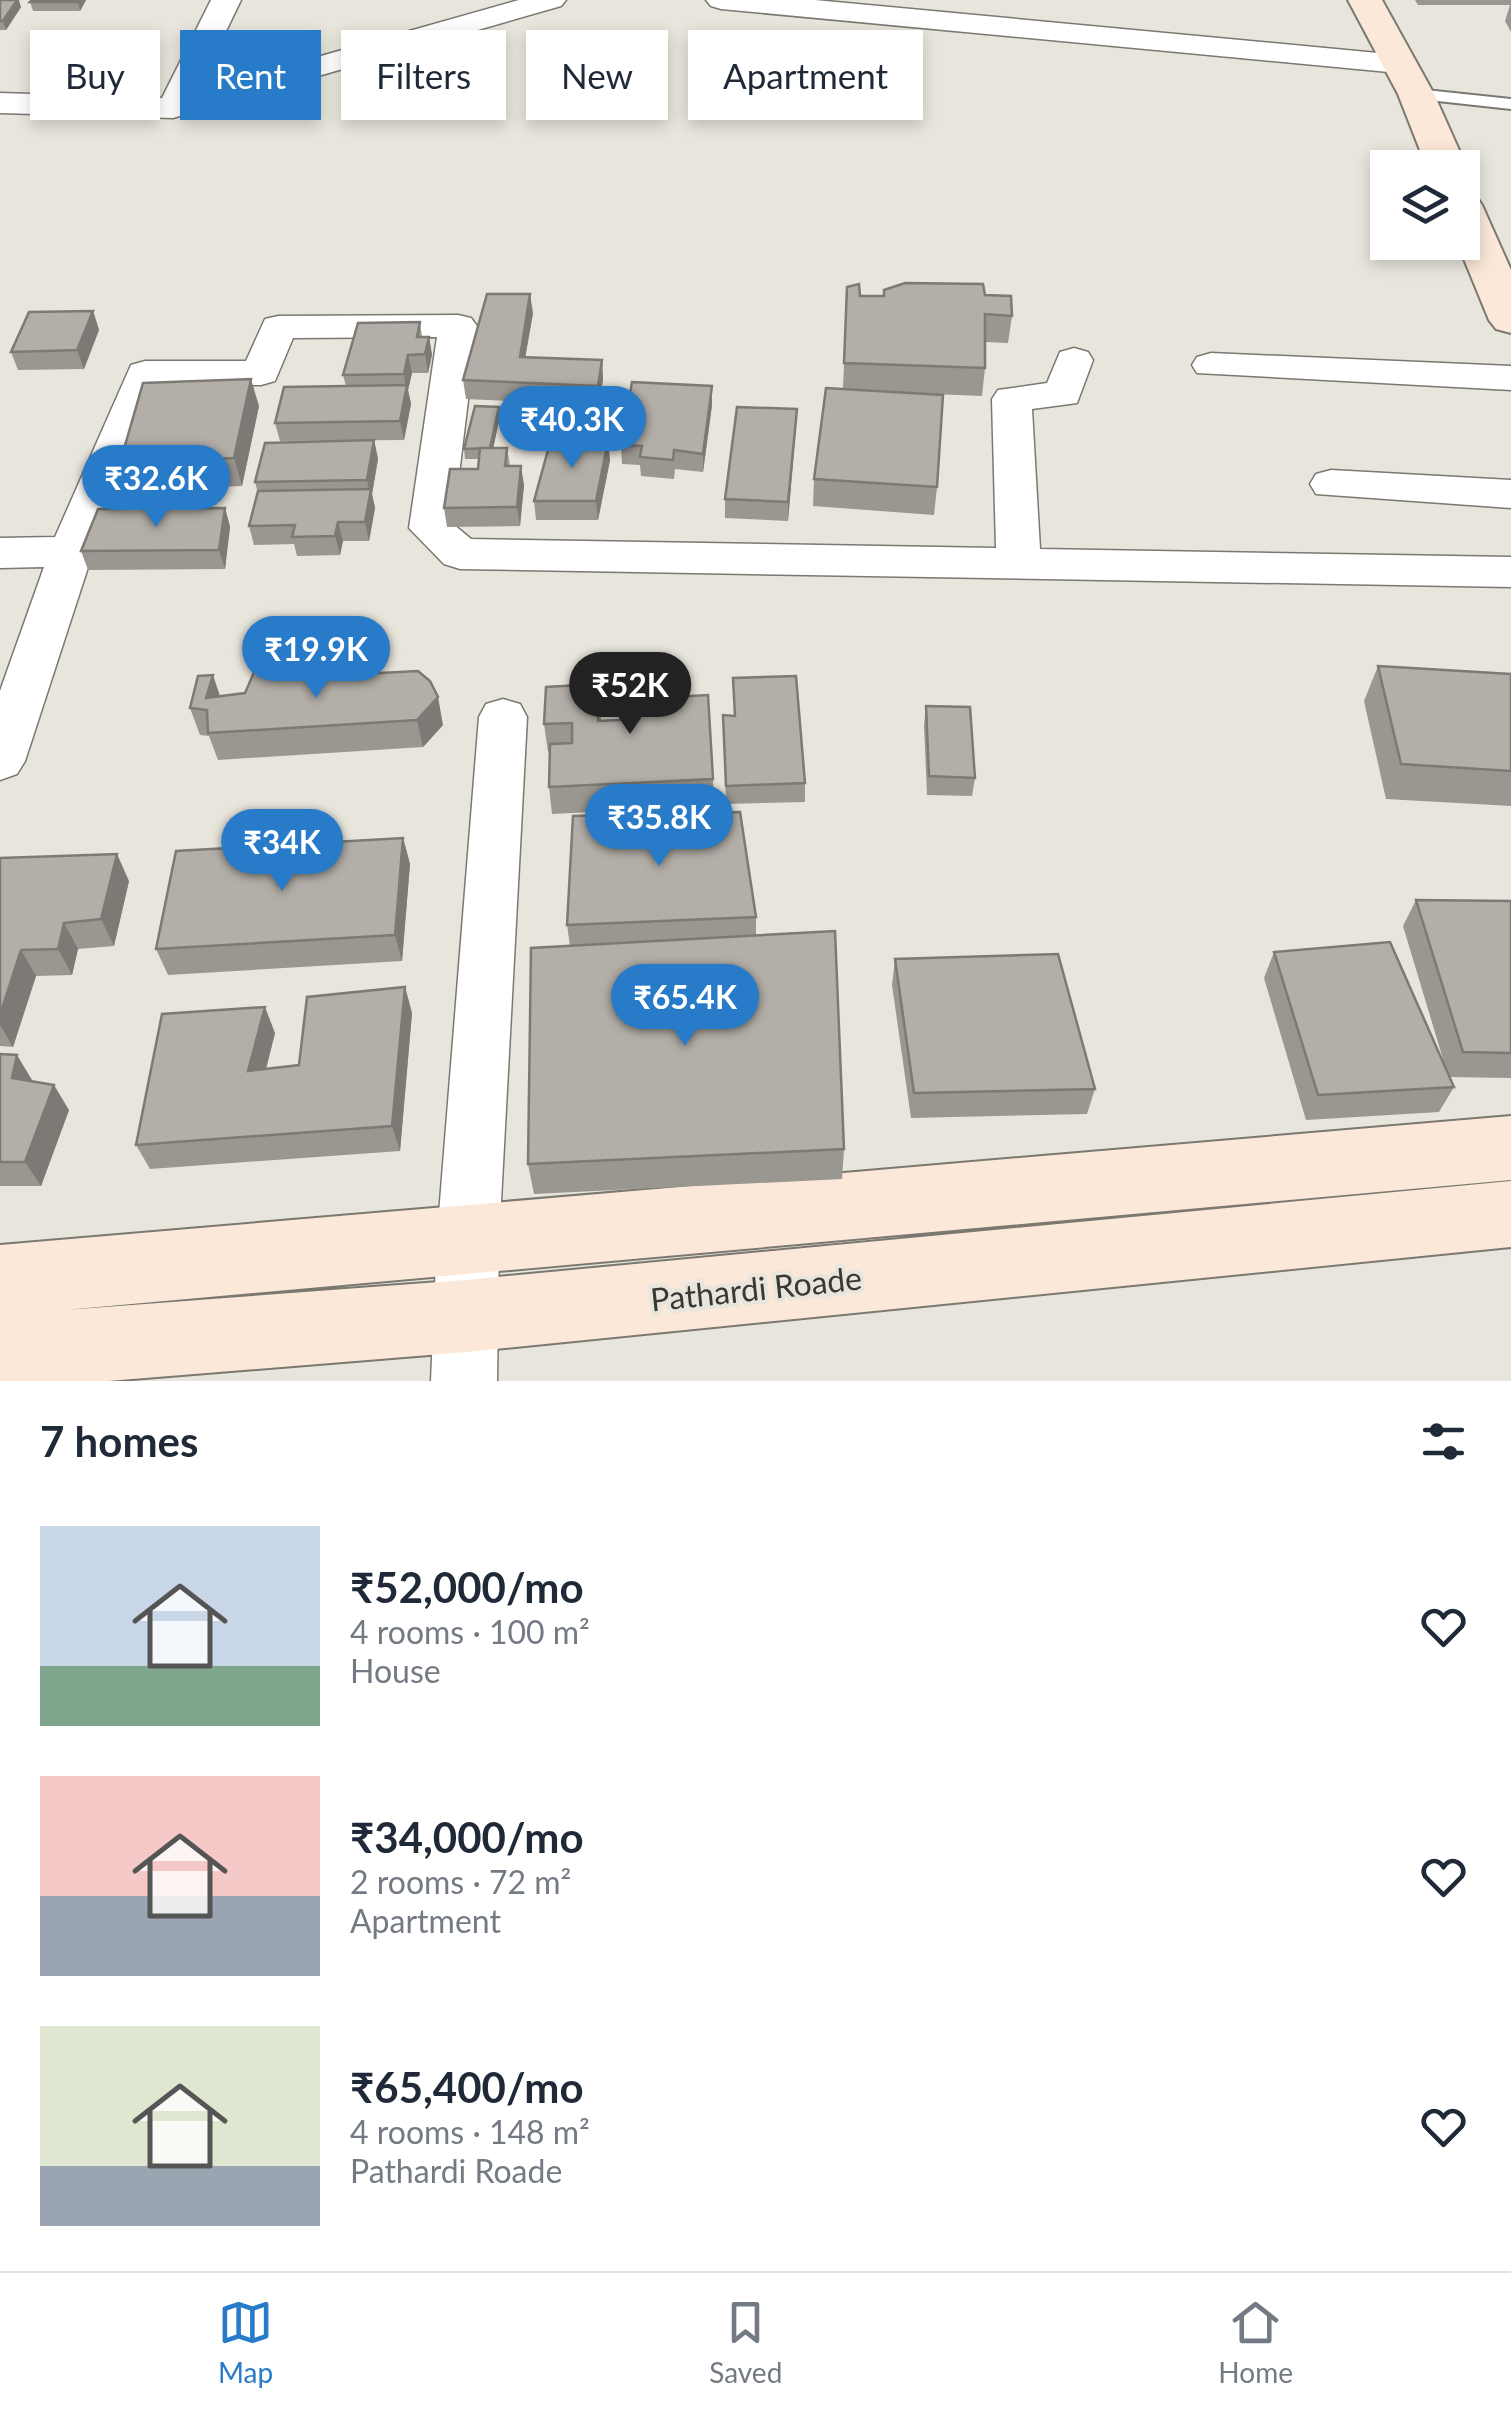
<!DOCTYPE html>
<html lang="en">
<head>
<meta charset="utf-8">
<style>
  body { margin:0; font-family:Lato,sans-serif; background:#f2f2f3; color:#1f2937; height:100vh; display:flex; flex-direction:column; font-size:38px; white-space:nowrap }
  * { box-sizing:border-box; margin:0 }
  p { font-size:32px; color:#747a83 }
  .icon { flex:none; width:55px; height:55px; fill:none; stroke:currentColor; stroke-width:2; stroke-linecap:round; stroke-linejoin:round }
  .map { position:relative; height:1381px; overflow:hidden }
  .sheet { display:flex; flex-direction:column; background:#fff; flex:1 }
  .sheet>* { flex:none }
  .top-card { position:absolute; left:30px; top:30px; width:1000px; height:90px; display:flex; gap:20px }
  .fabs { position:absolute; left:1370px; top:150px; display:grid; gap:20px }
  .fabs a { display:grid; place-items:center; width:110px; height:110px; border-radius:0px; background:#fff; box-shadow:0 5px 15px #0003; font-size:50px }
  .price { position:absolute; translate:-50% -85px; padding:0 22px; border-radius:35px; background:#277bc9; color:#fff; font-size:32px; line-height:65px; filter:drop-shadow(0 2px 5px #0008) }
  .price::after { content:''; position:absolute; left:50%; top:60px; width:30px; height:22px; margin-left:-15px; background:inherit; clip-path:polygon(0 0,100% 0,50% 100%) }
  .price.on { background:#222; color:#fff }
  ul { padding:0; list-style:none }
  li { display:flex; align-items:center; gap:30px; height:250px; padding:0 40px }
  li span { display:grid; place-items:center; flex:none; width:280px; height:200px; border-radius:0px; color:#555 }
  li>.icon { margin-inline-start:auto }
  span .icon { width:120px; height:120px; fill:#fffc; stroke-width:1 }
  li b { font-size:42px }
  h2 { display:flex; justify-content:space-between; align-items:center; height:120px; padding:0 40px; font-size:42px }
  .tag { padding:0 35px; border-radius:0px; background:#fff; box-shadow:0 5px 15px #0003; font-size:35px; line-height:90px }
  .tag.on { background:#277bc9; color:#fff }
  .tab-bar { display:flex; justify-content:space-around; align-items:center; height:140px; border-top:2px solid #e0e1e3; background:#fff; font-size:28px; color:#747a83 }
  .tab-bar a { display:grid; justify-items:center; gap:5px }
  .tab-bar .on { color:#277bc9 }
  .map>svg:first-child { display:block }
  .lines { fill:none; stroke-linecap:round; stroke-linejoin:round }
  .lane-casing { stroke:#7a7870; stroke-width:4 }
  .street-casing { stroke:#7a7870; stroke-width:3 }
  .secondary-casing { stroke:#7a7870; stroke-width:4 }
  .lane { fill:#fff; fill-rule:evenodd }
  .street { fill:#fff; fill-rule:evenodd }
  .secondary { fill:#fbe8d8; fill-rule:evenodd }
  .wall { fill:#9a9690 }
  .shaded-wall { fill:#7d7a75 }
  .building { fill:#b3aea7; stroke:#7d7a75; stroke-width:2.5 }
  .labels { text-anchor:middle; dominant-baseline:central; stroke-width:8; stroke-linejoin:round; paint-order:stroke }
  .near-street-label { font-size:32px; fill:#393834; stroke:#e8e5dc }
</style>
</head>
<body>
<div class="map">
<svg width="1511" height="1381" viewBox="0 0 1511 1381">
  <rect width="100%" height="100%" fill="#e8e5dc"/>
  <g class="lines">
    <defs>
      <polygon id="lane" points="1416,89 1511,99 1511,109 1410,98 1408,94"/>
      <g id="street">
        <polygon points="211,0 241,0 197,91 519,0 566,0 561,6 173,118 0,113 0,93 162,98"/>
        <polygon points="706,0 815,0 1399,55 1410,57 1415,64 1410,71 1399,73 721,9 711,6"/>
        <polygon points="458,315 471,318 477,326 453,524 471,539 996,548 992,399 998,390 1047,383 1060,352 1074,348 1088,352 1093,360 1077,403 1032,409 1040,549 1511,557 1511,587 460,569 444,564 409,528 437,337 293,338 275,381 261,385 160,385 93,552 25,761 17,774 0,780 0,691 44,567 0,568 0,538 55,537 131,365 145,361 246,361 265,319 278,316"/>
        <polygon points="1211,353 1511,366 1511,390 1197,373 1192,365 1197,357"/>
        <polygon points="1331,470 1511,480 1511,508 1316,494 1310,484 1316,474"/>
        <polygon points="503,699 520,704 527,717 499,1239 497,1381 431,1381 437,1239 479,717 486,704"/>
      </g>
      <g id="secondary">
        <polygon points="1348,0 1382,0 1434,94 1467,168 1462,174 1462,168 1427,168 1398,94"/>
        <polygon points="1462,193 1476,196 1482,205 1511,270 1511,333 1496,329 1489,320 1457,242 1462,242"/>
        <polygon points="1511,1116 1511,1180 65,1310 466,1280 1511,1181 1511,1247 466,1352 108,1381 0,1381 0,1245"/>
      </g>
    </defs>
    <use href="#lane" class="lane-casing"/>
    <use href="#street" class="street-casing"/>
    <use href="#secondary" class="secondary-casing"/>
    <use href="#lane" class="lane"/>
    <use href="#street" class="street"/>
    <use href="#secondary" class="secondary"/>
  </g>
  <g class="wall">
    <polygon points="0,0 21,7 6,30 0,30"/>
    <polygon points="32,0 86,0 80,11 33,11 30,2"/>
    <polygon points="1415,0 1511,0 1511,32 1505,21 1510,5 1418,5"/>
    <polygon points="847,287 860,296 985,295 1012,316 1008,343 985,342 985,368 982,396 908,393 937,487 934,515 813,506 814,479 843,389"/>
    <polygon points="93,311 99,330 84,369 18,370 11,352"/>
    <polygon points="533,313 525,357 602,360 603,379 601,396 602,415 596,441 610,460 598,520 536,520 534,501 556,440 530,438 527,419 531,402 466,399 463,380"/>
    <polygon points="420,322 422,337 429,337 432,355 428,373 412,373 408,390 411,404 404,440 280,441 275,423 346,386 343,375"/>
    <polygon points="712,405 703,472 675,469 674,479 641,476 640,465 622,464 621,445"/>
    <polygon points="259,406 242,486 129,491 120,463"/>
    <polygon points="499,407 500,416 493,448 507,448 510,466 524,485 520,526 447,527 444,508 478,469 479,459 465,459 464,449"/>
    <polygon points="797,409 788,521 725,518 725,499"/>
    <polygon points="374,440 378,459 372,494 375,508 369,541 343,541 340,555 297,556 294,544 254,545 249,526 258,493 255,482"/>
    <polygon points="225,508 230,527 225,569 88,570 81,551"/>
    <polygon points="1378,666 1511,674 1511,806 1386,799 1364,701"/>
    <polygon points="284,678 443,725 423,747 218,760 209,736 200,735 190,708 220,696 245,693"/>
    <polygon points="671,697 713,779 714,806 552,814 549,787 549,751 548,752 544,724 601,712 601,721 639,719"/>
    <polygon points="926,706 975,778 972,796 927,795 924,725"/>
    <polygon points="723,715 734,716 805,783 805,802 726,804"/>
    <polygon points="403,838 410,864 402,961 168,975 156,949"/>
    <polygon points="0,858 129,881 114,946 78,949 72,975 36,976 13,1047 0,1046"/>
    <polygon points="1416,900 1511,901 1511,1078 1449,1077 1454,1087 1439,1112 1306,1120 1264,978 1274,952 1446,1069 1403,926"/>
    <polygon points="756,917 756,935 844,1149 842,1179 534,1194 528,1164 570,946 567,925"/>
    <polygon points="895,959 1095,1089 1087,1114 911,1118 892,985"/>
    <polygon points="405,987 412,1013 400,1151 150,1169 136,1145 275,1033 266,1069 299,1065"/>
    <polygon points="0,1054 17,1055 32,1082 69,1110 41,1186 0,1186"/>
  </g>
  <g class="shaded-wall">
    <polygon points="17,0 19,0 21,7 6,30 3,21"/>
    <polygon points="79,0 86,0 80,11 78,2"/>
    <polygon points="530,294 533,313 522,376 520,357"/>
    <polygon points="93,311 99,330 84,369 77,350"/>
    <polygon points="429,337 432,355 428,373 425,354"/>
    <polygon points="408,355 412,373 408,390 411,404 404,440 400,421 406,389 404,374"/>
    <polygon points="602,360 603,379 600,397 602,415 596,442 595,423 599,403 598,386"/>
    <polygon points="251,379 259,406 242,486 234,458"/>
    <polygon points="712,386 712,405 703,472 703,454"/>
    <polygon points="499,407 500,416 491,459 489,450"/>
    <polygon points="797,409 796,428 788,521 788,502"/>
    <polygon points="374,440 378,459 372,494 375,508 369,541 365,522 370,494 367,480"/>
    <polygon points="608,441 610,460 598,520 596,501"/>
    <polygon points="521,466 524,485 520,526 517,507"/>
    <polygon points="225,508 230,527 225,569 219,550"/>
    <polygon points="338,522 343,541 340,555 335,536"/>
    <polygon points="213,675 222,702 206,698"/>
    <polygon points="438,697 443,725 423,747 417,720"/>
    <polygon points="403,838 410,864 402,961 395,935"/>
    <polygon points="117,854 129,881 114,946 101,919"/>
    <polygon points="64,923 78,949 72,975 58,949"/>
    <polygon points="21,950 36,976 13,1047 0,1025 0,1015"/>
    <polygon points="405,987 412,1013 400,1151 392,1126"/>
    <polygon points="265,1007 275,1033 259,1096 248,1071"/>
    <polygon points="17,1055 32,1080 27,1103 12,1078"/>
    <polygon points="54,1085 69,1110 41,1186 25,1162"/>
  </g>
  <g class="building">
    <polygon points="0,0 17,0 3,21 0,21"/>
    <polygon points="32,0 79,0 78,2 30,2"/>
    <polygon points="905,283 983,284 985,295 1011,296 1012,316 985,314 985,368 844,363 847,287 859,284 860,296 884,296 884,290"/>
    <polygon points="487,294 530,294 520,357 602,360 598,386 463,380"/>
    <polygon points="93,311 77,350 11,352 29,312"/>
    <polygon points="420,322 417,337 429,337 425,354 408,355 404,374 343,375 358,323"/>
    <polygon points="251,379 234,458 120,463 143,383"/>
    <polygon points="632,382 712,386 703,454 674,450 673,460 640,457 642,446 621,445"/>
    <polygon points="407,385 400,421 275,423 284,387"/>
    <polygon points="826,388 943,395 937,487 814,479"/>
    <polygon points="533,392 601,396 595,423 527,419"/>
    <polygon points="475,406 499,407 490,448 464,449"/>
    <polygon points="737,407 797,409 788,502 725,499"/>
    <polygon points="551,439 608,441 596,501 534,501"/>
    <polygon points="374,440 367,480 255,482 265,443"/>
    <polygon points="480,448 507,448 505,466 521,466 517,507 444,508 450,469 478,469"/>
    <polygon points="371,489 365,522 338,522 335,536 292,537 295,525 249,526 258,491"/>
    <polygon points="225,508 219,550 81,551 98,509"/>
    <polygon points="1378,666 1511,674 1511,771 1401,764"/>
    <polygon points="255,670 280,671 284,678 418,671 430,681 438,697 417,720 208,733 207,710 190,708 198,676 213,675 206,698 245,693"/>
    <polygon points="670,675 671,697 708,695 713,779 549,787 550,744 572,743 572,723 544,724 546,687 598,684 598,721 639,719 638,676"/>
    <polygon points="796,676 805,783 726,786 723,715 735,716 733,678"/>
    <polygon points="926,706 970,707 975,778 929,776"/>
    <polygon points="740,812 756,917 567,925 573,816"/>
    <polygon points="403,838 395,935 156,949 176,851"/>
    <polygon points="117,854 101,919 64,923 58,949 21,950 0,1015 0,858"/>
    <polygon points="1416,900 1511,901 1511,1053 1463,1052"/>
    <polygon points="835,931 844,1149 528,1164 531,948"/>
    <polygon points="1390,942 1454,1087 1318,1095 1274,952"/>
    <polygon points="1058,954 1095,1089 914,1093 895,959"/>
    <polygon points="405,987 392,1126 136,1145 162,1014 265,1007 248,1071 299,1065 307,997"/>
    <polygon points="0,1054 17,1055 12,1078 54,1085 25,1162 0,1162"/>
  </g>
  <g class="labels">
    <g class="near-street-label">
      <text transform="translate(756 1288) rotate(-6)">Pathardi Roade</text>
    </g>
  </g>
</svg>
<div class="fabs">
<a><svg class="icon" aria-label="layers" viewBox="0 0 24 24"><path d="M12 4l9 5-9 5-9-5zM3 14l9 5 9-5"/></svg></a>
</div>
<b class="price" style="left:572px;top:471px">₹40.3K</b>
<b class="price" style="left:156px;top:530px">₹32.6K</b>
<b class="price" style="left:316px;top:701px">₹19.9K</b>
<b class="price on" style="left:630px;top:737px">₹52K</b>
<b class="price" style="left:659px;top:869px">₹35.8K</b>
<b class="price" style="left:282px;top:894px">₹34K</b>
<b class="price" style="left:685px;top:1049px">₹65.4K</b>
<div class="top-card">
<a class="tag">Buy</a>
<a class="tag on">Rent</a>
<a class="tag">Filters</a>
<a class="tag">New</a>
<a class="tag">Apartment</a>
</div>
</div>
<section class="sheet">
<h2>7 homes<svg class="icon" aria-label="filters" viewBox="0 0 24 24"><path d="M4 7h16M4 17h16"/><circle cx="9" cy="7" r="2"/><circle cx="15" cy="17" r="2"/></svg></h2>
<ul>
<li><span style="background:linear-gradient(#c9d6e8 70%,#7fa58c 0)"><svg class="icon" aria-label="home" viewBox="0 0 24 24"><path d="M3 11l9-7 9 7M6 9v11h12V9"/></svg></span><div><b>₹52,000/mo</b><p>4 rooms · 100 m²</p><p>House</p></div><svg class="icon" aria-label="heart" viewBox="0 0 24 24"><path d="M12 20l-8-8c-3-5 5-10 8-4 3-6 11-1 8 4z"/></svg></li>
<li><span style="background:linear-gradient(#f6c9c9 60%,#9aa5b1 0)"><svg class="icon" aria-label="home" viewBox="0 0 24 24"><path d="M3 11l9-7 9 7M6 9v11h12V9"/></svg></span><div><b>₹34,000/mo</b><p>2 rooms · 72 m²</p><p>Apartment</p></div><svg class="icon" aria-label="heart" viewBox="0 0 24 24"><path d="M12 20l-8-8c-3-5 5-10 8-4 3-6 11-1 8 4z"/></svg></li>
<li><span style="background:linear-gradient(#dfe7d0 70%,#9aa5b1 0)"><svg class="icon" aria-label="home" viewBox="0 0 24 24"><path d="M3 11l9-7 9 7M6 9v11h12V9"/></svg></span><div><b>₹65,400/mo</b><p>4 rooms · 148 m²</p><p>Pathardi Roade</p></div><svg class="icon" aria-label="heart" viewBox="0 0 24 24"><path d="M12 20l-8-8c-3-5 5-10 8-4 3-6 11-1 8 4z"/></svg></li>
</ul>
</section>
<nav class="tab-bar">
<a class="on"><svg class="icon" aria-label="map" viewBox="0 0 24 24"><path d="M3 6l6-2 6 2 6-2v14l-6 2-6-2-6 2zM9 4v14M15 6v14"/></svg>Map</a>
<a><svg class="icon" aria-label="saved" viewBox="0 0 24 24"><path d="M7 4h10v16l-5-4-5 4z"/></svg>Saved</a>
<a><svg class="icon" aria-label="home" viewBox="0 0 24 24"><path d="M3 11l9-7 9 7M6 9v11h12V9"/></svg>Home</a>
</nav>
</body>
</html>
